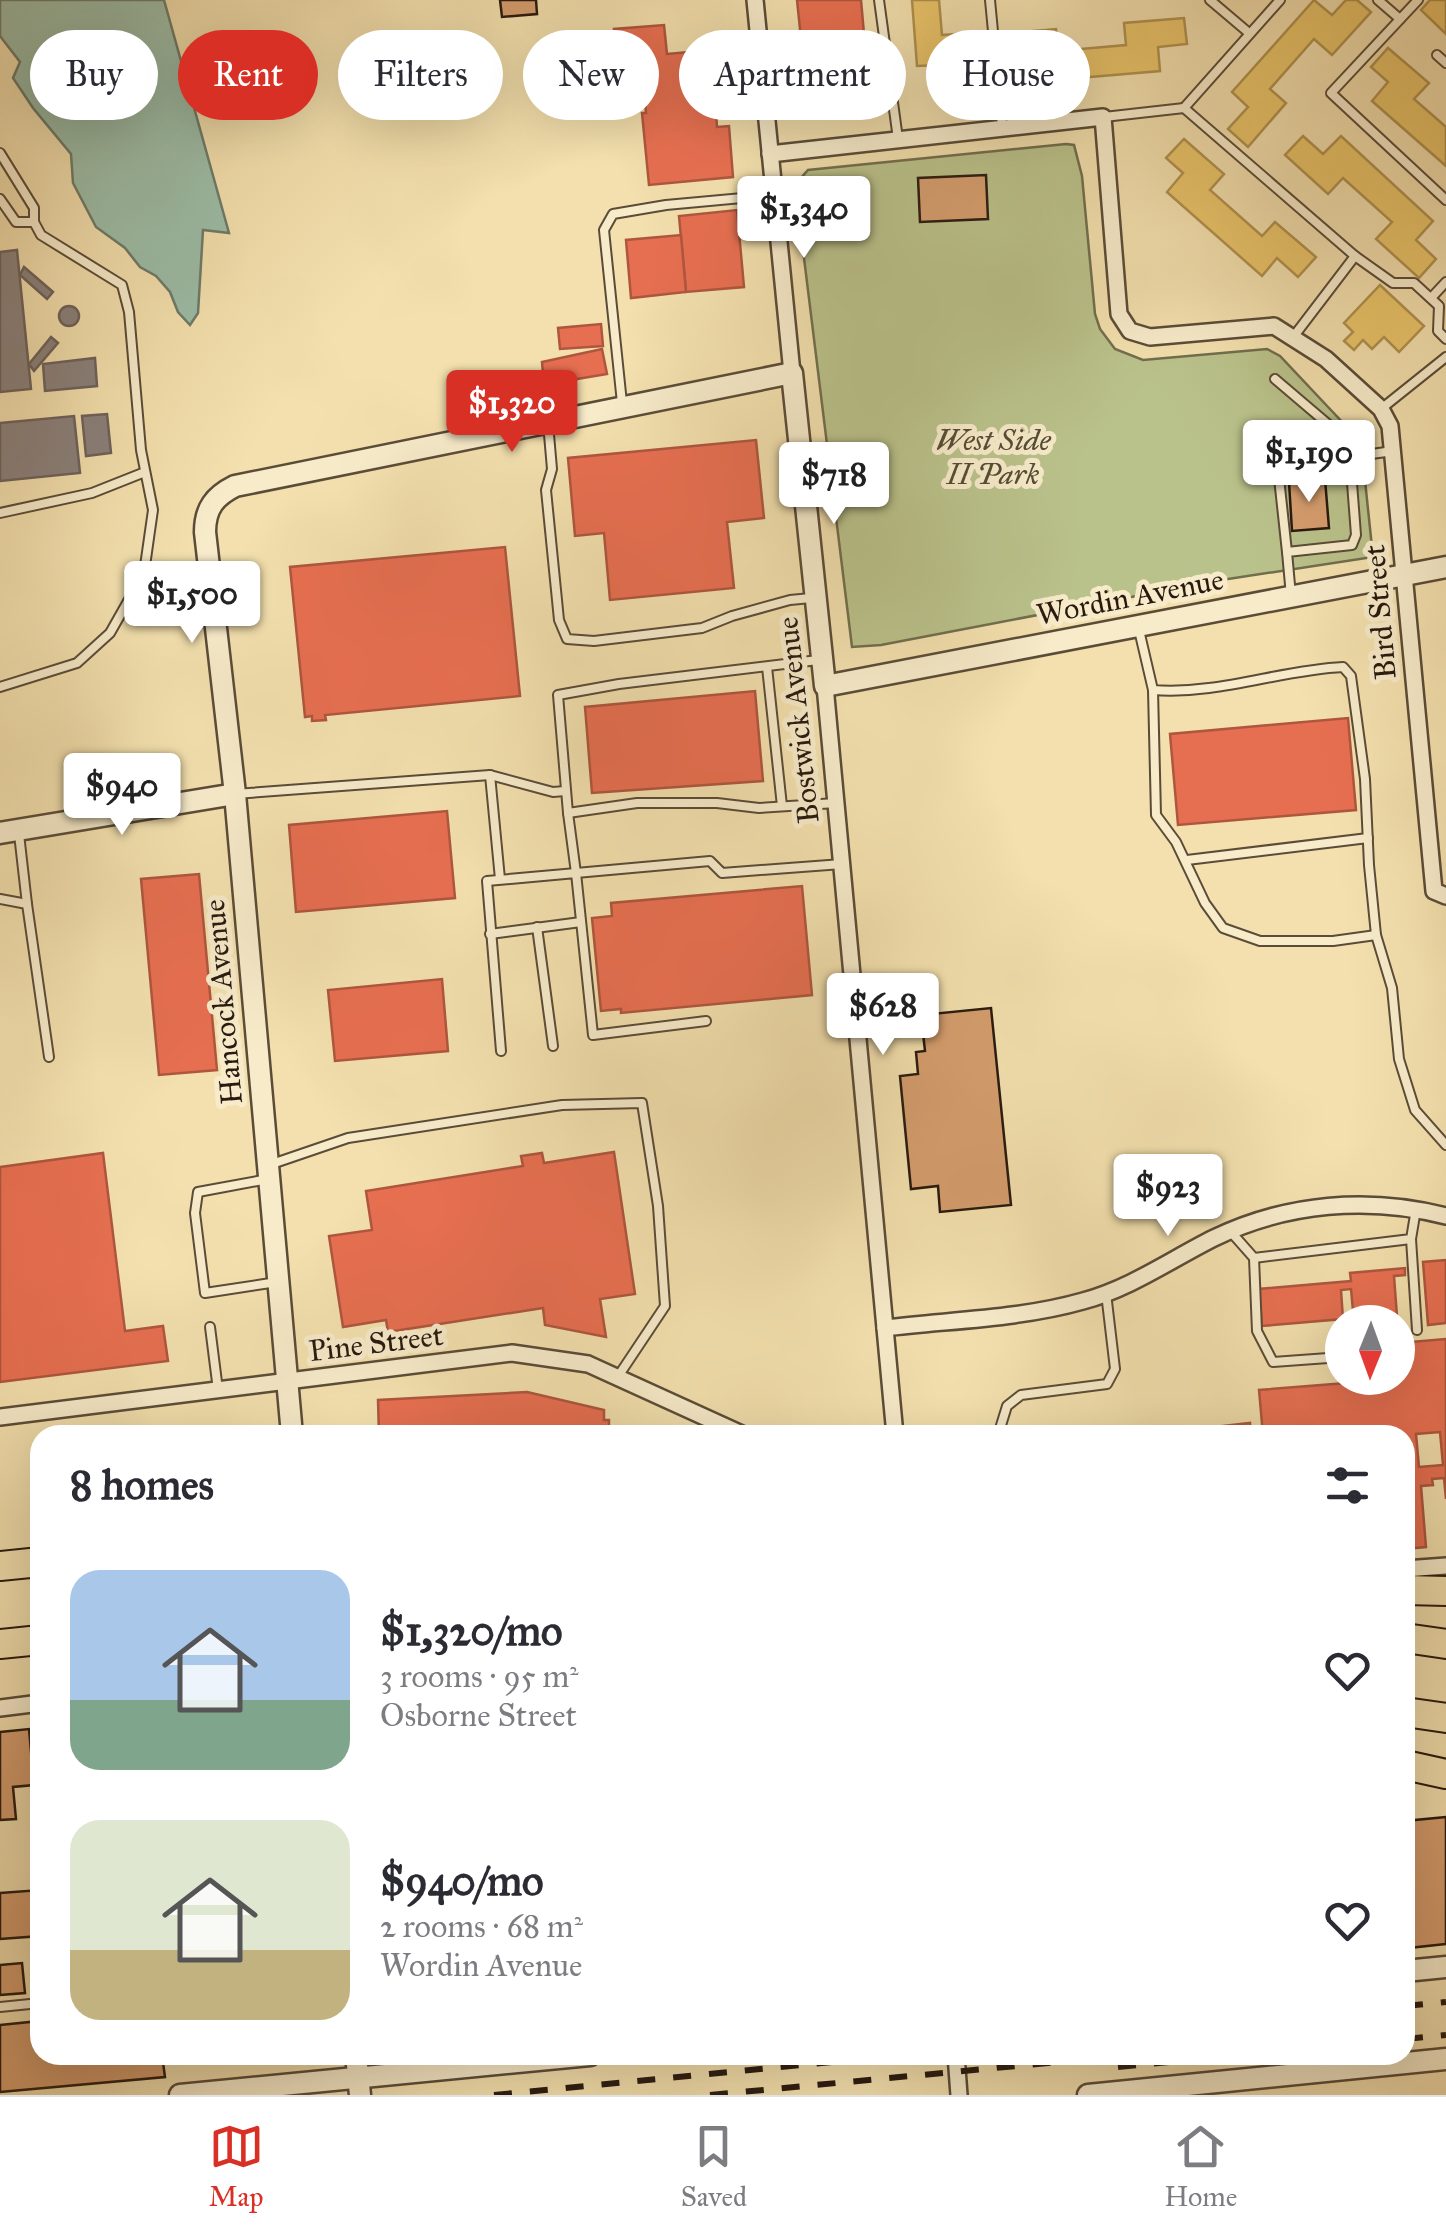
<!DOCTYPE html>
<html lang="en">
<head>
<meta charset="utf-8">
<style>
  body { margin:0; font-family:"IM FELL Great Primer",serif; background:#f7f7f7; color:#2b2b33; height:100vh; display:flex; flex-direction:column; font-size:38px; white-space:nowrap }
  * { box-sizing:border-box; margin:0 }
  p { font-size:32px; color:#7c7c81 }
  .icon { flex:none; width:55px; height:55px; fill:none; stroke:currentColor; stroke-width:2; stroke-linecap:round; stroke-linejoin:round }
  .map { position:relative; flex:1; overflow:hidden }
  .side { position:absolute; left:30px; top:1425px; width:1385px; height:640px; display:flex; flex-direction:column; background:#fff; border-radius:30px; box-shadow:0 10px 40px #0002 }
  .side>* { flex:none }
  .banner { position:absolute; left:30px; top:30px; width:1388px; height:90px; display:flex; gap:20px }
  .needle { width:65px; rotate:181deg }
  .buttons { position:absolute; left:1325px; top:1305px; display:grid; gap:20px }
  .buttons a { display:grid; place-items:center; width:90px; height:90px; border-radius:50%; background:#fff; box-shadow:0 10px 40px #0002; font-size:50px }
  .price { position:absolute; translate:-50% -85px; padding:0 22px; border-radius:10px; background:#fff; color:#222; font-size:32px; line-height:65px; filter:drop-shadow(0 2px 5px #0008) }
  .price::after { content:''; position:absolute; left:50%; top:60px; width:30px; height:22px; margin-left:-15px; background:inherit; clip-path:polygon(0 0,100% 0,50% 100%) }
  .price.on { background:#d93025; color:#fff }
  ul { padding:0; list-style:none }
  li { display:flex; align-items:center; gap:30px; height:250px; padding:0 40px }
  li span { display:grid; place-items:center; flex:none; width:280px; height:200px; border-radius:30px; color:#555 }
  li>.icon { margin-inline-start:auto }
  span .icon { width:120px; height:120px; fill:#fffc; stroke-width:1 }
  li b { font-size:42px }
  h2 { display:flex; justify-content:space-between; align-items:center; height:120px; padding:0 40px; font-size:42px }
  .chip { padding:0 35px; border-radius:45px; background:#fff; box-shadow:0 10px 40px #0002; font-size:35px; line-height:90px }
  .chip.on { background:#d93025; color:#fff }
  .dock { display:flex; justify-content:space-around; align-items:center; height:140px; border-top:2px solid #e1e1e2; background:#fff; font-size:28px; color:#7c7c81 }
  .dock a { display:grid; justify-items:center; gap:5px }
  .dock .on { color:#d93025 }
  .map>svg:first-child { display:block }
  .green { fill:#bac28b; stroke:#716e4e; stroke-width:2.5 }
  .water { fill:#9cbda7; stroke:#6e7c6b; stroke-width:2.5 }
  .homes { fill:#e9c46a; stroke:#af914f; stroke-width:2.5 }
  .shops { fill:#e76f51; stroke:#ae563e; stroke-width:2.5; fill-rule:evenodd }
  .industry { fill:#8a817c; stroke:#6d625c; stroke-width:2.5 }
  .building { fill:#d59d6e; stroke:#281a10; stroke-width:2.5 }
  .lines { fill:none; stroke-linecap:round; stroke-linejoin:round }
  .service-casing { stroke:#5b4c38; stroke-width:12 }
  .minor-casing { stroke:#5b4c38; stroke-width:20 }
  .tertiary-casing { stroke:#5b4c38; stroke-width:25 }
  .motorway-casing { stroke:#281a10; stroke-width:32 }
  .service { stroke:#f7ebca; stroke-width:8 }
  .minor { stroke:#f7ebca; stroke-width:15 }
  .tertiary { stroke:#f7ebca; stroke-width:20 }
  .motorway { stroke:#f3e0ae; stroke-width:28 }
  .rail { stroke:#281a10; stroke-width:6; stroke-dasharray:18 18; stroke-linecap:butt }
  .labels { text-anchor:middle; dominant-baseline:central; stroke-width:10; stroke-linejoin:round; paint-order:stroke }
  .park-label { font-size:30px; font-style:italic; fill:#544c35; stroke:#f7ebca }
  .street-label { font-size:30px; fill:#281a10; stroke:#f7ebca }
</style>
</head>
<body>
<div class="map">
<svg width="1446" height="2095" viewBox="0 0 1446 2095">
  <rect width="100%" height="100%" fill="#f3e0ae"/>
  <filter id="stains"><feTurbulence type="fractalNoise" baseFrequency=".002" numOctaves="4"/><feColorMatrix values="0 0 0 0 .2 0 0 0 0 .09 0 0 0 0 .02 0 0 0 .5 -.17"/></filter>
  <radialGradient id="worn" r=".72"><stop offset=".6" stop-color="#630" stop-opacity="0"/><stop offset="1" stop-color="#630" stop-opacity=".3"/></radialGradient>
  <polygon class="green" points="1066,144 1074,145 1082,176 1095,314 1100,329 1115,349 1143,360 1267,349 1280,356 1361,442 1373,557 1215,581 881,645 852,647 795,185 808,170"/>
  <polygon class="water" points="0,0 164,0 229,233 203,230 198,313 190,325 178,312 170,292 156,276 140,267 125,248 96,227 73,183 71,154 33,108 13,78 20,62 0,36"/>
  <g class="homes">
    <polygon points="912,0 939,0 942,35 968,33 972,91 943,93 941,65 917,66"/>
    <polygon points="1314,0 1332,15 1346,0 1357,0 1371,12 1332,55 1314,39 1270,89 1286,103 1248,147 1228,129 1248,107 1232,92"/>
    <polygon points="1430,0 1446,0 1446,34 1421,10"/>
    <polygon points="1184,18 1187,44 1158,47 1160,71 1032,82 1030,58 1002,60 1000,34 1056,29 1058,51 1126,45 1124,23"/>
    <polygon points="1388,48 1429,83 1414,99 1446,127 1446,166 1372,101 1388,82 1371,67"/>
    <polygon points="1303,136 1323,154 1341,136 1433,221 1416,240 1436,259 1419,278 1376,239 1392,222 1343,178 1328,194 1285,155"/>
    <polygon points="1184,139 1224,174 1210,190 1262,236 1275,222 1316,257 1298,277 1277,258 1262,276 1167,192 1183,173 1166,158"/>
    <polygon points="1380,285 1424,326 1399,352 1384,337 1372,349 1363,340 1354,350 1344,341 1353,332 1344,323"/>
  </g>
  <g class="shops">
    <polygon points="797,0 861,0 869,90 810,96 810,87 806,87"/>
    <polygon points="664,25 667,54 699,51 703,96 715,96 717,127 729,126 733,177 649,185 642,113 646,113 644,88 631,89 628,65 643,63 642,51 616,53 614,29"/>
    <polygon points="737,210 744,287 686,292 679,216"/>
    <polygon points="681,235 686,292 631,298 626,240"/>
    <polygon points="601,324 603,346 560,349 558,328"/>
    <polygon points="602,349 607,374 565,381 564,372 543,374 542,362"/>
    <polygon points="756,440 764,518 727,522 734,588 610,600 604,533 575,536 568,458"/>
    <polygon points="505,547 520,696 325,715 326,720 312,721 312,716 305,717 290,567"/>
    <polygon points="755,691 763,781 592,793 585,707"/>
    <polygon points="1348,718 1356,810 1178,825 1170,734"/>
    <polygon points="447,811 455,898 296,912 289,825"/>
    <polygon points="199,874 217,1070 159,1075 141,879"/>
    <polygon points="802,886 812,995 621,1013 621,1009 601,1011 592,918 612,916 611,903"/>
    <polygon points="442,979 448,1051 335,1061 328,990"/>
    <polygon points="614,1152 635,1294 600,1299 606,1337 545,1325 543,1308 388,1332 386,1320 343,1327 329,1236 372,1230 366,1191 523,1166 521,1156 542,1153 544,1163"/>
    <polygon points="103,1153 125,1331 163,1326 168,1361 0,1382 0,1167"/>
    <polygon points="1446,1260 1446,1323 1428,1325 1423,1262"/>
    <path d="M1405,1268V1275L1394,1276L1399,1343L1446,1339V1499L1444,1478L1432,1479L1433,1485L1421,1486L1426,1547L1405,1549V1435H1263L1259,1390L1359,1382V1378H1398V1322H1354L1351,1289L1341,1290L1343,1319L1262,1326L1259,1289L1351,1281L1350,1273ZM1440,1432L1443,1465L1419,1467L1416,1434Z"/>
    <polygon points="527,1392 604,1410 604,1420 609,1420 609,1435 379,1435 378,1400"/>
    <polygon points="1250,1423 1251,1435 1197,1435 1196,1429"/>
  </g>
  <g class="industry">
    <polygon points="17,250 31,389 0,392 0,252"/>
    <polygon points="24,267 53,292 47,299 20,275"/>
    <circle cx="69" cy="316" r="10"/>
    <polygon points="51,337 58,343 34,371 29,364"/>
    <polygon points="95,358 97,386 45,391 43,364"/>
    <polygon points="107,414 111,453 86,456 82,416"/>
    <polygon points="74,416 80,473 0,481 0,423"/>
  </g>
  <g class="building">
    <polygon points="500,0 536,0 537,14 502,17"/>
    <polygon points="986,175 988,219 920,222 918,178"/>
    <polygon points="1325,479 1329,528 1292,531 1289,482"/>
    <polygon points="991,1008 1011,1205 940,1212 938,1186 911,1189 900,1076 918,1074 916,1052 925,1051 921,1015"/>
    <polygon points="29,1729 34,1785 13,1787 16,1819 0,1820 0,1732"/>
    <polygon points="1446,1817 1446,1944 1408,1948 1405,1821"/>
    <polygon points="40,1890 40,1936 0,1939 0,1893"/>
    <polygon points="22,1963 25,1993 0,1995 0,1965"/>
    <polygon points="40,2021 40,2055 162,2055 165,2077 0,2092 0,2025"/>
  </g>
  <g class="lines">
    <defs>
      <g id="service">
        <polyline points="879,0 898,139"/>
        <polyline points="990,0 1002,126"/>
        <polyline points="1210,0 1249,33"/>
        <polyline points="1378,0 1400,19"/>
        <polyline points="1418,0 1331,93 1446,200"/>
        <polyline points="1437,55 1446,63"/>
        <polyline points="1184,108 1280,0"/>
        <polyline points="1104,117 1184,108 1355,256 1393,283 1414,283 1439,306 1438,331 1446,339"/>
        <polyline points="0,153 34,208 34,222 41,235 122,285 129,312 141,450 153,510 144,573 110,633 77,663 0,687"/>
        <polyline points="0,199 16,222 34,222"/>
        <polyline points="1431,298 1446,282"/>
        <polyline points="1294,336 1355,256"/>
        <polyline points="1275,379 1329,425 1350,457 1286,468 1279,478 1287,552"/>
        <polyline points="622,403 604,230 613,214 666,205 775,195"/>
        <polyline points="1381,409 1446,357"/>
        <polyline points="548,423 552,469 546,490 559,620 567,639 594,641 702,628 732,616 790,600 811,598"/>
        <polyline points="0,513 92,493 145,472"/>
        <polyline points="1291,596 1287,552 1352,545 1356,535 1350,457 1393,451"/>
        <path d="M1139,630L1153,690C1219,695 1279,670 1343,667L1351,676L1365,779L1369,865L1376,935L1392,988L1399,1059L1415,1110L1446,1145"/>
        <polyline points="818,660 619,684 558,695 568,813 637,803 717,803 759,808 836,803"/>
        <polyline points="767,667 782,806"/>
        <polyline points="1153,690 1156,815 1176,842 1205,903 1223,928 1260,941 1333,941 1376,935"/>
        <polyline points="490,775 500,879"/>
        <polyline points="235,794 490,775 553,792 565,791"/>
        <polyline points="568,813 576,873 710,861 722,873 842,864"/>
        <polyline points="19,834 27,904"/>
        <polyline points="1187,860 1368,838"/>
        <polyline points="0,899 27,904 49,1057"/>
        <polyline points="537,927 553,1046"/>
        <polyline points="490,934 581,922"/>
        <polyline points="501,1051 487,881 576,873 593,1035 706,1021"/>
        <polyline points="269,1165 348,1138 562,1105 642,1103 658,1206 665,1306 617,1378"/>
        <polyline points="268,1179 198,1192 195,1213 205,1293 277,1282"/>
        <polyline points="1231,1232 1254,1258 1411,1239 1416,1209"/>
        <polyline points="1411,1239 1417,1330"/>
        <polyline points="1254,1258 1257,1331 1273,1362 1342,1357"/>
        <polyline points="210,1327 218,1390"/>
        <polyline points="998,1435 1007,1406 1021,1395 1107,1384 1115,1369 1106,1293"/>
        <polyline points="0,2007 40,2003"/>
      </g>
      <g id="minor">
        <polyline points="755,0 792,373"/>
        <polyline points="770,154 1103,117 1119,314 1130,331 1150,337 1274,326 1326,359 1381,409 1390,426 1434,891 1446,896"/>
        <polyline points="825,686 895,1435"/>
        <path d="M885,1328C950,1320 1020,1319 1083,1301C1131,1288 1170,1260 1214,1238C1287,1203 1368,1196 1446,1216"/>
        <polyline points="0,1417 512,1353 588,1364 744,1435"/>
        <polyline points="1405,1569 1446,1566"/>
        <polyline points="0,1708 40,1703"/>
        <polyline points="956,2055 959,2095"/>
      </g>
      <g id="tertiary">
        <polyline points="0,833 235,794"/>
        <path d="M292,1435L235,794L205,532C205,508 215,496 235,486L792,373L825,686L1446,567"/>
        <polyline points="1405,1971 1446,1967"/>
        <polyline points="356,2055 360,2095"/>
        <polyline points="180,2095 590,2055"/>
        <polyline points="1088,2095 1446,2059"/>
      </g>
      <g id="motorway">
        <polyline points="0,1566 40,1562"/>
        <polyline points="1405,1590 1446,1591"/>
        <polyline points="1405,1638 1446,1644"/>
        <polyline points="0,1644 40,1640"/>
        <polyline points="1405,1712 1446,1718"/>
        <polyline points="1405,1765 1446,1774"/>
      </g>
    </defs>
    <use href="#service" class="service-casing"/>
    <use href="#minor" class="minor-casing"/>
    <use href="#tertiary" class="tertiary-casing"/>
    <use href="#motorway" class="motorway-casing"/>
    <use href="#service" class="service"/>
    <use href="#minor" class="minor"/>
    <use href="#tertiary" class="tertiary"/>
    <use href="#motorway" class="motorway"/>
    <g class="rail">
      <polyline points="1405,2006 1446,2002"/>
      <polyline points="1405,2039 1446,2035"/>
      <polyline points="1118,2067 1242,2055"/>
      <polyline points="494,2095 903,2055"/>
      <polyline points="710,2095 1133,2055"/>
    </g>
  </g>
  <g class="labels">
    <g class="park-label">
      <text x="993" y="440">West Side<tspan x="993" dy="34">II Park</tspan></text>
    </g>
    <g class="street-label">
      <text transform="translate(1130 597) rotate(-11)">Wordin Avenue</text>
      <text transform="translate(1380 612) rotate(-95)">Bird Street</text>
      <text transform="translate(798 720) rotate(-96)">Bostwick Avenue</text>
      <text transform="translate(223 1002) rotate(-95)">Hancock Avenue</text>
      <text transform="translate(376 1343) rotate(-7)">Pine Street</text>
    </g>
  </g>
  <rect width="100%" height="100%" filter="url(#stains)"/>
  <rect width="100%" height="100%" fill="url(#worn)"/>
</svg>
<div class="buttons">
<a><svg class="needle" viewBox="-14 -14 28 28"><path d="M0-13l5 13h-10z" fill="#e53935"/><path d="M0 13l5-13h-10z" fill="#7c7c81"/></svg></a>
</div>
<b class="price" style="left:804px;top:261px">$1,340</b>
<b class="price on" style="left:512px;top:455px">$1,320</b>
<b class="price" style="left:1309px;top:505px">$1,190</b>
<b class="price" style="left:834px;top:527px">$718</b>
<b class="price" style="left:192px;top:646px">$1,500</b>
<b class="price" style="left:122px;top:838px">$940</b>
<b class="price" style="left:883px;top:1058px">$628</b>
<b class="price" style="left:1168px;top:1239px">$923</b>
<div class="banner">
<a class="chip">Buy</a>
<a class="chip on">Rent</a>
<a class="chip">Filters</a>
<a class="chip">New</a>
<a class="chip">Apartment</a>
<a class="chip">House</a>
</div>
<section class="side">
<h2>8 homes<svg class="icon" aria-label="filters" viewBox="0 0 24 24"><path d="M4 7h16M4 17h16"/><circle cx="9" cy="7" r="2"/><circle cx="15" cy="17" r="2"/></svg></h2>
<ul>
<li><span style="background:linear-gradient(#a9c7e8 65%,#7fa58c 0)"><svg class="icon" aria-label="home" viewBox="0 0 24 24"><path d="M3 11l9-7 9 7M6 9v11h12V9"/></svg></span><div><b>$1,320/mo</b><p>3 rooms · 95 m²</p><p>Osborne Street</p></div><svg class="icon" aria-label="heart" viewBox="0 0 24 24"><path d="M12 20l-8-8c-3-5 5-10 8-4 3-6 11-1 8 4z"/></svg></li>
<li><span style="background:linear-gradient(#dfe7d0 65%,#c2b280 0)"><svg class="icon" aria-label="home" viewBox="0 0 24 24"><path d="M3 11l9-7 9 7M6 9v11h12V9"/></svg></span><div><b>$940/mo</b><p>2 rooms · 68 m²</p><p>Wordin Avenue</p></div><svg class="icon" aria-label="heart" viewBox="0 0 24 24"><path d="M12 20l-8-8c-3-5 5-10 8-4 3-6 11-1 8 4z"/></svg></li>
</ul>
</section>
</div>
<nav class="dock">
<a class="on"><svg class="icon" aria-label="map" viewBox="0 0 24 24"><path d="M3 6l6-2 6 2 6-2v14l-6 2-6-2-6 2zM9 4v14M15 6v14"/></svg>Map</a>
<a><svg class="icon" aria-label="saved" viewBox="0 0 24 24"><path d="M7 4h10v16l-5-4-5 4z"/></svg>Saved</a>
<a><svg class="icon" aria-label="home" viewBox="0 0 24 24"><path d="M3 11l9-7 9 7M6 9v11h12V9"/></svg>Home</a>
</nav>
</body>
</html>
